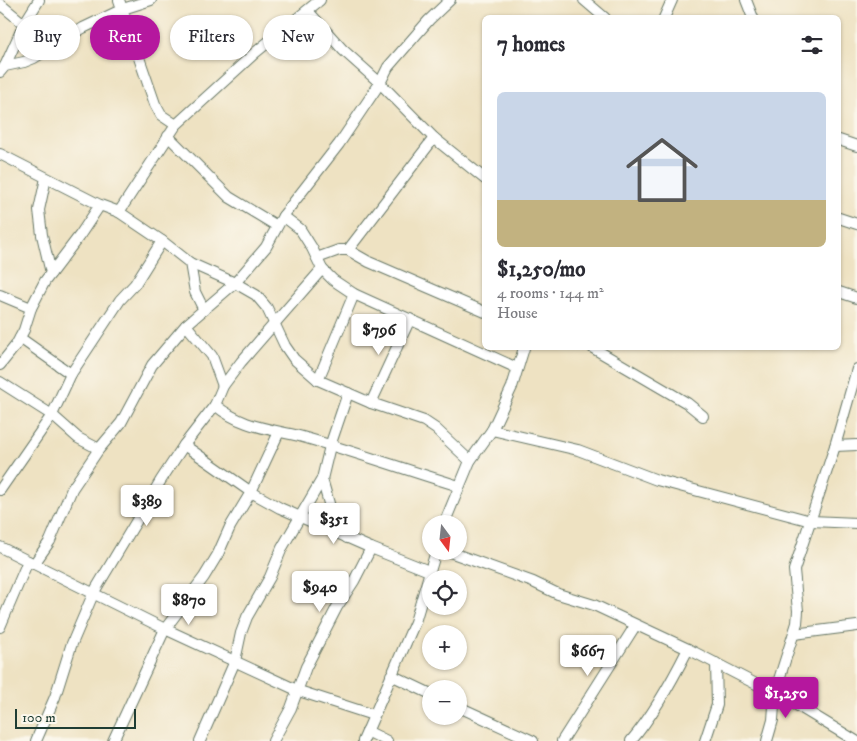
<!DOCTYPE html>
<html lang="en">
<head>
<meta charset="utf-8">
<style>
  body { margin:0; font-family:"IM FELL DW Pica",serif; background:#f2f2f3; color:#2b2b33; height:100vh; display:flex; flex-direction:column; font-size:19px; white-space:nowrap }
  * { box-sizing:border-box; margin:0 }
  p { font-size:16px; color:#7c7c81 }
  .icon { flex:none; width:28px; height:28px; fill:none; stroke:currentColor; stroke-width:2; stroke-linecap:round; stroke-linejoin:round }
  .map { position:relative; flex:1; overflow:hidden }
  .panel { position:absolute; left:482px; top:15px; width:359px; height:335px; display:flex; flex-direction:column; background:#fff; border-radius:8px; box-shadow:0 1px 4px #0004 }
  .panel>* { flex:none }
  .top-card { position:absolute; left:15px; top:15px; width:392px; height:45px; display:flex; gap:10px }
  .needle { width:32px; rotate:165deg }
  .controls { position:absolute; left:422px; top:515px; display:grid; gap:10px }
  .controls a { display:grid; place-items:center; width:45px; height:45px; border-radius:50%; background:#fff; box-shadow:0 1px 4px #0004; font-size:25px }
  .scale { position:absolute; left:15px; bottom:12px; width:121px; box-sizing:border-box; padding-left:5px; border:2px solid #1f3d34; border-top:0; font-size:14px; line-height:18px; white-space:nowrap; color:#1f3d34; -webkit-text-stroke:4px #fbf7ec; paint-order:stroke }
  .price { position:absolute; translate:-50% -42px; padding:0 11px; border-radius:5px; background:#fff; color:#222; font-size:16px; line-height:32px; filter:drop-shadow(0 1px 2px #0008) }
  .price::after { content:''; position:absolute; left:50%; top:30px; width:15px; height:11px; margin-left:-8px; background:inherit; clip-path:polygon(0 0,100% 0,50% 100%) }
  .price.on { background:#b5179e; color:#fff }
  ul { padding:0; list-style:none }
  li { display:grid; align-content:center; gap:10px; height:265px; padding:0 15px }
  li+li { border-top:1px solid #e1e1e2 }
  li span { display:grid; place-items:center; height:155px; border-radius:8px; color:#555 }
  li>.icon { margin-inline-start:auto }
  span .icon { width:90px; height:90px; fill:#fffc; stroke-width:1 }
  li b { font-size:21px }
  h2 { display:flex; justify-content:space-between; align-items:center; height:60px; padding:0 15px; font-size:21px }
  .tag { padding:0 18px; border-radius:22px; background:#fff; box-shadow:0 1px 4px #0004; font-size:18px; line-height:45px }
  .tag.on { background:#b5179e; color:#fff }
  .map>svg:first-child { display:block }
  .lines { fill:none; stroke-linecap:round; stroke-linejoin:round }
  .minor-casing { stroke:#677766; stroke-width:12 }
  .minor { stroke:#fff; stroke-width:10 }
</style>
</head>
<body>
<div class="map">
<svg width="857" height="741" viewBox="0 0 857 741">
  <rect width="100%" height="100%" fill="#fbf7ec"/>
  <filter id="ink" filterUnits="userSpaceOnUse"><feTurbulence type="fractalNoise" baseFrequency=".02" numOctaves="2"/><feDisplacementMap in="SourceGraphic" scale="10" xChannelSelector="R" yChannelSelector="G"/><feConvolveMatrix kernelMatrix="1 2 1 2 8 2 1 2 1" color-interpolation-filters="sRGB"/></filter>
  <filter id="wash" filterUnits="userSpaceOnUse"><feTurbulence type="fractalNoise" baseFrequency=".0096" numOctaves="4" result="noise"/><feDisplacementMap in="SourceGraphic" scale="20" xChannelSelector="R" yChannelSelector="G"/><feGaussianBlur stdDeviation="1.12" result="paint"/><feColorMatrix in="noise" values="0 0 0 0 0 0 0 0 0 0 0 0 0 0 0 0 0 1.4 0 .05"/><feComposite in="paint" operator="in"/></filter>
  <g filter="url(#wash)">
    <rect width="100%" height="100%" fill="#eee2c2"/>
  </g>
  <g filter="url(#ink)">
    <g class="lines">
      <defs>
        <g id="minor">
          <polyline points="119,0 155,104 161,115 176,125"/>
          <polyline points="584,0 605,18"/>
          <polyline points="746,0 753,18"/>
          <polyline points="0,4 24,24"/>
          <polyline points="308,11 343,50 380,83 434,138 485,179"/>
          <polyline points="664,18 672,0"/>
          <polyline points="5,66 24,24 39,0"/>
          <polyline points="0,72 5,66 24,62 34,58 83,28 123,9 151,0"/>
          <polyline points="168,136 229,197 277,226"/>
          <polyline points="839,140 857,146"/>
          <polyline points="0,154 100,205 119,212 162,241 190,263 235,283 256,295 267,308 285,346 294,359 318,380 371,403 424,421 436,429 470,461"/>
          <polyline points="46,178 39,210 42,235 51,273"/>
          <polyline points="119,212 176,125 256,52 320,0"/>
          <polyline points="283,216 300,229 312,248 322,269 333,280 354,294 517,368"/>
          <polyline points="839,218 857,224"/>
          <polyline points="348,250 434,138"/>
          <polyline points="317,258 339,250 348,250 369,262 485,312"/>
          <polyline points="190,263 195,292 204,310"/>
          <polyline points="839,292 857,298"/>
          <polyline points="0,295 31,308"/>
          <polyline points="186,325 212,356 223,386"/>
          <polyline points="20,338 71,374"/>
          <polyline points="593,348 687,403 703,416"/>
          <polyline points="0,365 16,345 24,330 31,308 45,281 80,235 100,205"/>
          <polyline points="318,380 354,294"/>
          <polyline points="0,382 52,415 78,438 99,449"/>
          <polyline points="371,403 410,319"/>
          <path d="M215,405C242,427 266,428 299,436C353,451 406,470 459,486"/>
          <polyline points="492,430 578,450 657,480 811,521 857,523"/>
          <polyline points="184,445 251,492 280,508 371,548 429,571"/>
          <polyline points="835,446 857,445"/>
          <polyline points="322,479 330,507 347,538"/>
          <polyline points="0,490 52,415 71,374 120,300 135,284 162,241"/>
          <polyline points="444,524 470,461 492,430 512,387 524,348"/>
          <polyline points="0,547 165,629 299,691 373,715"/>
          <polyline points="447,551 533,582 558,594 594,605 688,649 756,684 775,692 856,741"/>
          <polyline points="34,564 50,541 72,489 99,449 121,423 152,365 186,325 235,283 266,247 283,216 339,144 380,83 388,67 429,20 450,0"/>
          <polyline points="0,627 28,561"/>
          <polyline points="794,634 857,626"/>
          <polyline points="391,675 431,694"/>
          <polyline points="459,707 533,741"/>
          <polyline points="367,731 387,741"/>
          <polyline points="36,741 55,697 71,646 94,592 161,480 184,445 215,405 223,386 241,362 322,269"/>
          <polyline points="113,741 165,629 204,577 218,554 230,527 251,492 279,432"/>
          <polyline points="200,741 235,661 241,633 247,617 270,577 282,548 322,479 330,446 348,393"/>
          <polyline points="273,741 291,708 306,667 320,640 337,607 354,581 371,548"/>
          <polyline points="363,741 415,622 436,551"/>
          <polyline points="562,741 635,626"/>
          <path d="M631,741C654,714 672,681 688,649"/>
          <polyline points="705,741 717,705 716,663"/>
          <polyline points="767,741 773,720 775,692 797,623 798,611 794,570 835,446 857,369"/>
        </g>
      </defs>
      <use href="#minor" class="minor-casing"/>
      <use href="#minor" class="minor"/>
    </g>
  </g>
</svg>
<div class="controls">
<a><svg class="needle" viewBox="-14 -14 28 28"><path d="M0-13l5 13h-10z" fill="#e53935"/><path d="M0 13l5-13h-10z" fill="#7c7c81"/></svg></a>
<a><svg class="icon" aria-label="locate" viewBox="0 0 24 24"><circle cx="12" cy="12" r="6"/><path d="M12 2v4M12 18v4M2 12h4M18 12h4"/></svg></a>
<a>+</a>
<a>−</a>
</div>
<div class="scale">100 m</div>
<b class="price" style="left:379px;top:356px">$796</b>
<b class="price" style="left:147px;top:527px">$389</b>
<b class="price" style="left:334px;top:545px">$351</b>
<b class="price" style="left:320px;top:613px">$940</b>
<b class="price" style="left:189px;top:626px">$870</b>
<b class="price" style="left:588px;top:677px">$667</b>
<b class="price on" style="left:786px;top:719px">$1,250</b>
<div class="top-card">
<a class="tag">Buy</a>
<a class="tag on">Rent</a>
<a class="tag">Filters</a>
<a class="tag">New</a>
</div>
<section class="panel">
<h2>7 homes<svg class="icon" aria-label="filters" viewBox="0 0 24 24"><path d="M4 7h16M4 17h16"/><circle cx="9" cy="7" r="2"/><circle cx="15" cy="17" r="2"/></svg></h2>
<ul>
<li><span style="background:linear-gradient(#c9d6e8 70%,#c2b280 0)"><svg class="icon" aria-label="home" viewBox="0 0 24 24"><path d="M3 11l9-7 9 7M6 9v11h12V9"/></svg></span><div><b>$1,250/mo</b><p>4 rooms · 144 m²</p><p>House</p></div></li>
</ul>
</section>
</div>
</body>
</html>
